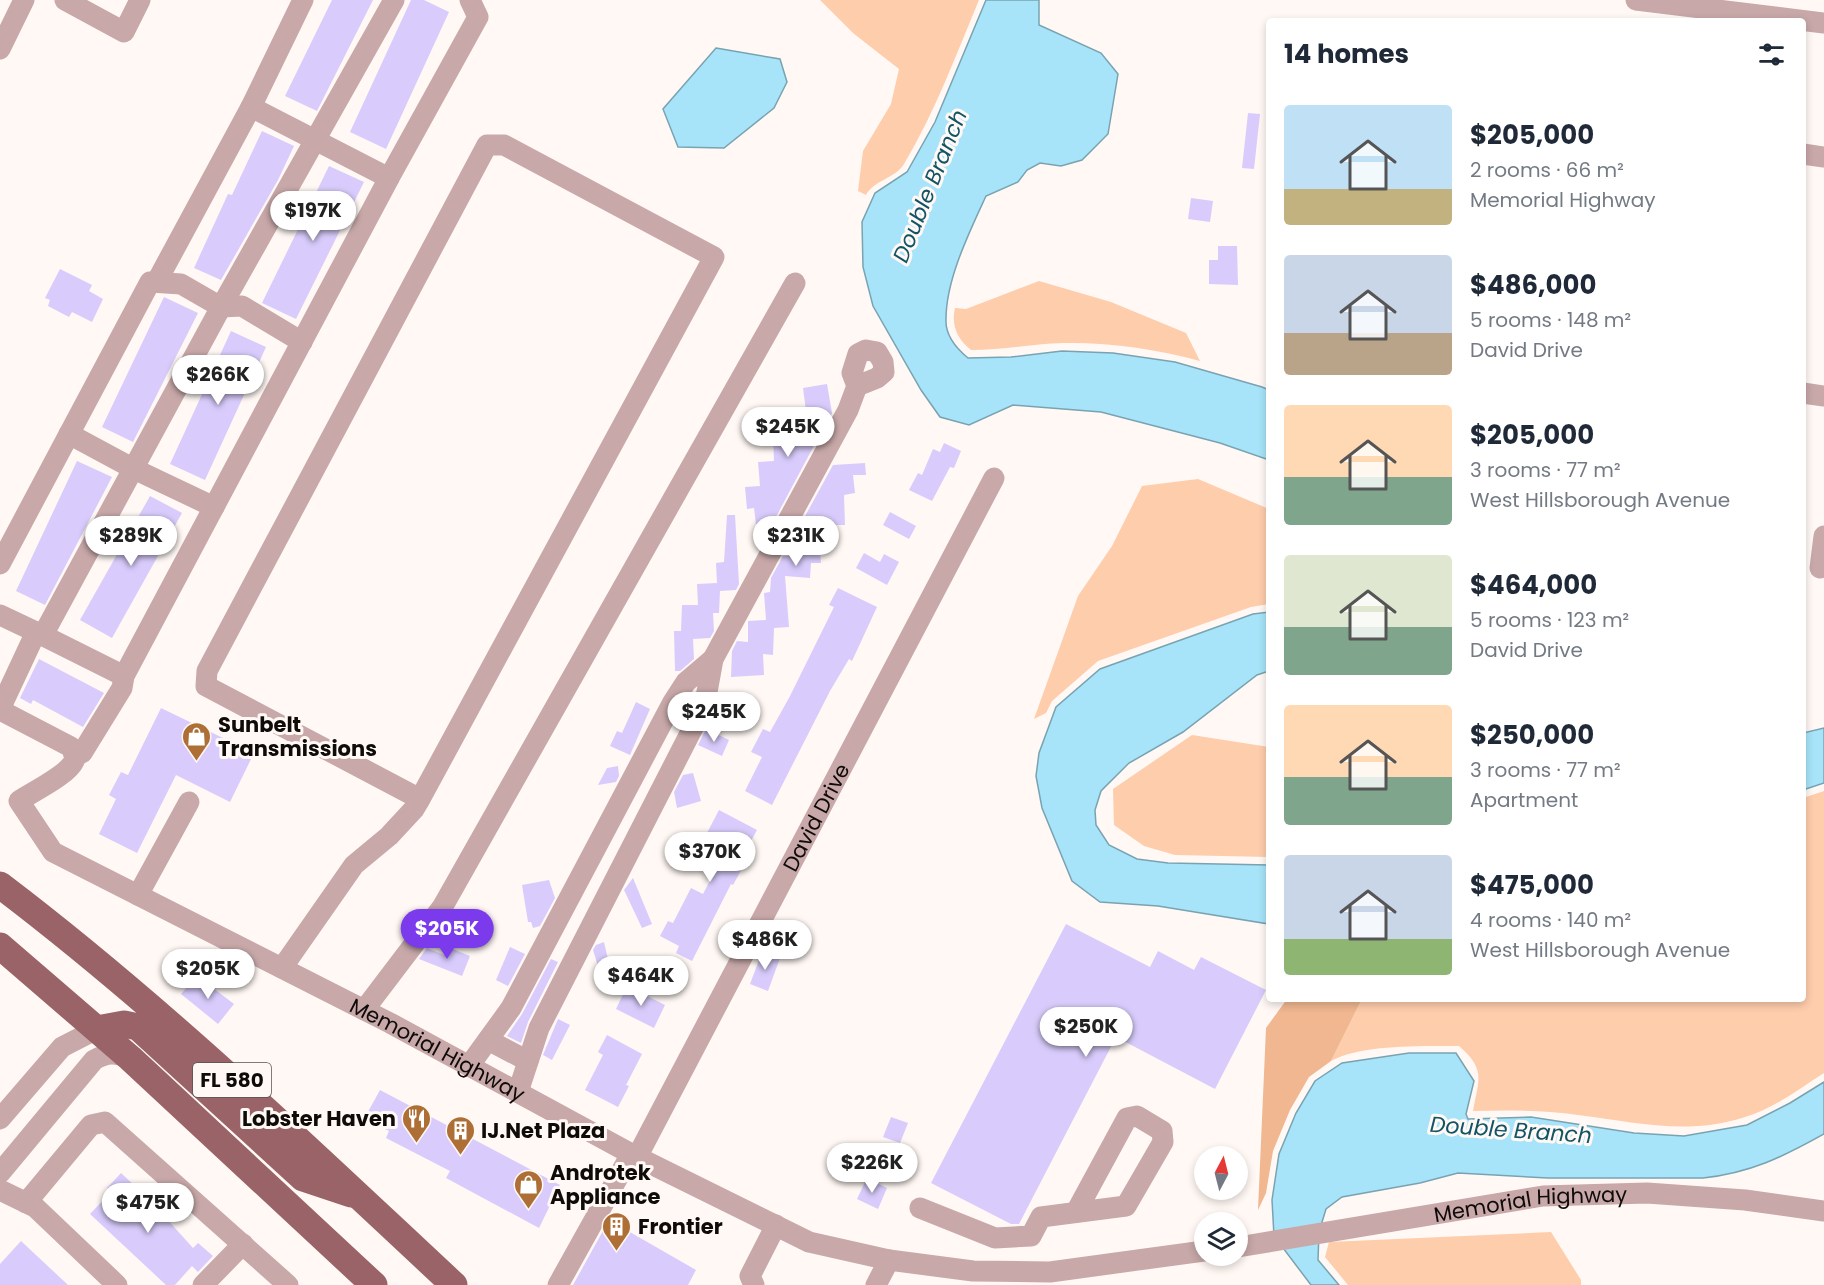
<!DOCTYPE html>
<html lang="en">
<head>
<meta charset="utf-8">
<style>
  body { margin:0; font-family:Poppins,sans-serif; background:#f2f2f3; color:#1f2937; height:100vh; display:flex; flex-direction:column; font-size:22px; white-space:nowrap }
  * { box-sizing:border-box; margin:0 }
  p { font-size:20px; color:#747a83 }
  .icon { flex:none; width:33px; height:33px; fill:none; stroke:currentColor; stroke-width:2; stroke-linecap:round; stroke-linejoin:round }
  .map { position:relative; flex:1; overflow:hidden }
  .sheet { position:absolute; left:1266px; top:18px; width:540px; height:984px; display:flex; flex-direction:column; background:#fff; border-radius:6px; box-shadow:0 3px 9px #0003 }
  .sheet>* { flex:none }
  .needle { width:39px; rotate:7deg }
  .controls { position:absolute; left:1194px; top:1146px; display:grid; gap:12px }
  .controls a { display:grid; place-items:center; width:54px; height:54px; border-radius:50%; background:#fff; box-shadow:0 3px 9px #0003; font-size:30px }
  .price { position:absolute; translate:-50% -51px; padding:0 14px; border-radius:21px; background:#fff; color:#222; font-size:20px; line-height:39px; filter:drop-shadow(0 2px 3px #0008) }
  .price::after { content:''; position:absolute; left:50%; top:36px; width:18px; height:14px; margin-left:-9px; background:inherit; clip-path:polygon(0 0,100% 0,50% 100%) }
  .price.on { background:#7c3aed; color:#fff }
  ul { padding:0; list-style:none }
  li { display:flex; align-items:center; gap:18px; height:150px; padding:0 18px }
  li span { display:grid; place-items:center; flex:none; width:168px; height:120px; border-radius:6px; color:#555 }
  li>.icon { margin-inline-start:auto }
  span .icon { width:72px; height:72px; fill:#fffc; stroke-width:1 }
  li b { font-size:26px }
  h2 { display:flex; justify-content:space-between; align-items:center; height:72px; padding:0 18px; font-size:26px }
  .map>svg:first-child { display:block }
  .green { fill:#fecdac }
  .forest { fill:#f0b790 }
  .water { fill:#a7e4f9; stroke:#79a3b1; stroke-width:1.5 }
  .building { fill:#d9ccfc }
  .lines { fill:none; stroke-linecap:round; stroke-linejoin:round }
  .minor { stroke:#c8a8a9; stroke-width:21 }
  .major { stroke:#9a6367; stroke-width:27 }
  .labels { text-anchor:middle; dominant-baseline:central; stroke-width:6; stroke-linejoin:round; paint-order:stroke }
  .shield { fill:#fff8f4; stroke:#565250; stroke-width:1.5 }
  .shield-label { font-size:20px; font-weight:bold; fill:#0e0b09 }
  .poi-label { font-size:21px; font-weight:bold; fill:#0e0b09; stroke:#fff8f4; text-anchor:start }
  .street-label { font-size:21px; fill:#0e0b09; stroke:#fff8f4 }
  .water-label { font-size:22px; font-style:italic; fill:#115466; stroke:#fff8f4 }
</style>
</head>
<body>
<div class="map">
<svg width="1824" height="1285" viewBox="0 0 1824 1285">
  <rect width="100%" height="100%" fill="#fff8f4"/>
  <g class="green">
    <path d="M820,0H979C956,55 935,112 904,164C896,178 874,180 866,195L858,191L863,151L891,104L899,69L853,33Z"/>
    <path d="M1039,281L1111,302L1186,333L1200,361C1157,349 1108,342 1063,343C1032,344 1002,350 971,350C957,339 951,325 955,308L966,309Z"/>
    <polygon points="1198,479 1269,509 1269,604 1251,607 1098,661 1052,701 1046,713 1034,719 1078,596 1112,546 1142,486"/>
    <polygon points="1192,735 1269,747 1269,857 1175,855 1144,846 1114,825 1113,789"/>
    <path d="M1824,791V1073C1799,1089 1773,1109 1745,1117C1686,1136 1636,1122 1578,1115C1542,1110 1508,1110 1473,1111C1478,1081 1487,1070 1459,1046C1424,1046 1361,1044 1331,1061L1362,999H1803V798Z"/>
    <polygon points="1551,1232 1581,1280 1581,1285 1348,1285 1325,1257 1329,1242"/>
  </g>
  <polygon class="forest" points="1287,999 1362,999 1331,1061 1309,1077 1290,1110 1273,1151 1266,1193 1258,1210 1266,1028"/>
  <g class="water">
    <path d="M986,0H1039V25L1101,53L1118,74L1108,134L1082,160L1061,166L1040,163L1027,170L1018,182L986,196C970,231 946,279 946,319C945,335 957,349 968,358L1011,357L1062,351L1113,353L1175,362L1262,387L1269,390V460L1220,443L1101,412L1013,405L969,425L940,417L921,390L873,306L863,267L862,222L875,193L907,172L935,122Z"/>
    <polygon points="716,48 780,59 787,82 774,108 724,148 678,147 663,109"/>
    <polygon points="1269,612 1269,671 1257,675 1183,732 1129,763 1101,791 1095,810 1096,825 1109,845 1137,859 1168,863 1269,865 1269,924 1158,906 1100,902 1072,881 1042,808 1036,776 1039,753 1056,707 1100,669 1253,614"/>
    <polygon points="1824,728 1824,783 1803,790 1803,733"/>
    <path d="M1409,1053H1456L1474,1081L1466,1114L1468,1119L1531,1117L1634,1133L1684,1136L1747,1125L1790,1103L1824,1082V1134C1783,1157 1750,1173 1703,1178H1548L1458,1173L1420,1183L1342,1197L1326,1209L1319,1232L1318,1260L1339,1285H1311L1274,1236L1272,1200L1279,1154L1296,1113L1315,1081L1342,1063Z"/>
  </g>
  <g class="building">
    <polygon points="332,0 373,0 317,111 285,96"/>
    <polygon points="411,0 424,0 449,12 386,149 350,132"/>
    <polygon points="1248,113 1260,114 1254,169 1242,168"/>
    <polygon points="262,131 294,146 278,180 221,280 194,268 228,194 232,195"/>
    <polygon points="329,166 364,182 296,319 262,303"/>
    <polygon points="1191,198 1213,201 1210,222 1188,219"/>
    <polygon points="1218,246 1237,246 1238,285 1209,284 1209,260 1218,260"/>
    <polygon points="60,269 92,285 89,291 103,299 92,322 72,312 69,317 48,306 50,300 45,298"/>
    <polygon points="164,297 198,313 133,442 102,427"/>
    <polygon points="231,331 266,347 205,480 170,464"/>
    <polygon points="827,384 832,413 830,417 816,419 817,440 776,517 766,517 765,535 762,542 758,542 754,508 747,509 745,487 760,486 758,462 774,461 773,436 792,435 789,413 806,411 803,388"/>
    <polygon points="944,443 961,451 954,468 950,467 932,501 909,490 918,473 922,475 933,449 940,452"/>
    <polygon points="77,461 112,477 45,605 16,591"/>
    <polygon points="865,463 866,475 853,475 855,493 844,495 845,525 830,525 831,548 820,548 821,563 811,563 810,578 785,576 789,627 774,628 773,655 763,654 764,675 731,677 732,651 737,641 748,642 748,621 766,620 764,593 770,592 771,578 783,556 792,556 791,542 798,541 798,529 833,465"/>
    <polygon points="150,496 182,513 112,638 80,620"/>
    <polygon points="890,512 916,526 909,539 883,525"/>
    <polygon points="727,515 735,515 739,584 736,590 720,591 719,613 713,613 714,631 710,638 693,639 694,659 680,671 675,671 674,631 681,631 682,605 698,605 697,584 717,583 716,563 724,562"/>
    <polygon points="864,553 880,562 884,554 899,562 887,585 856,568"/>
    <polygon points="838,588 877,607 852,661 849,659 830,691 772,805 745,791 762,757 751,752 763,729 770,732 790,696 834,607 829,605"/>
    <polygon points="39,659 104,693 83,727 33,700 31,704 20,698"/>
    <polygon points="720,692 748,702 741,720 715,710"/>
    <polygon points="636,702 650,709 630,755 610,746 617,731 622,733"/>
    <polygon points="161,708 254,753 230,802 176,775 137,853 99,834 116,799 109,795 121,772 128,775"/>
    <polygon points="706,729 729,740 722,756 698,745"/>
    <polygon points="618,766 619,776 616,782 598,785 607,768"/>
    <polygon points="693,773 701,801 677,808 674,792 683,775"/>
    <polygon points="719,810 757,830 738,865 743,867 733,885 731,884 692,961 676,953 679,946 660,936 668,921 673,923 691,888 703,894 717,867 695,856"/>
    <polygon points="633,878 652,924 642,928 624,890"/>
    <polygon points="549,880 555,898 540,926 533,928 531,922 528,922 522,885"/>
    <polygon points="1066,924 1150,967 1158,951 1194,970 1201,957 1266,990 1215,1089 1116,1037 1019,1224 1011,1224 931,1183"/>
    <polygon points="604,942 615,990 606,992 593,950 596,945"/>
    <polygon points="510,947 525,954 508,986 496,980"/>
    <polygon points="427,948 447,956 450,948 470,956 462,976 419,959"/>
    <polygon points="762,952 780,958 768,991 750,984"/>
    <polygon points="551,959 558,962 528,1022 521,1043 507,1036 522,1014"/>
    <polygon points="194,979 198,982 201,979 234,1004 218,1024 181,994"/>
    <polygon points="627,986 665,1005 654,1028 616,1009"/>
    <polygon points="558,1019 570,1025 552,1060 543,1055"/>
    <polygon points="607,1035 642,1054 626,1085 629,1086 618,1107 585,1090 603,1055 598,1052"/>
    <polygon points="380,1090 560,1185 539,1228 446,1178 450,1171 386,1138 389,1131 364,1119"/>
    <polygon points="891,1117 908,1123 900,1143 883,1137"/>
    <polygon points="121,1173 137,1188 133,1192 154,1211 157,1208 193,1248 198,1243 213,1256 198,1272 192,1266 175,1285 166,1285 90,1214 111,1192 107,1188"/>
    <polygon points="867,1178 887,1188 878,1209 857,1199"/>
    <polygon points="609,1220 696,1270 688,1285 573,1285"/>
    <polygon points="21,1241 68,1285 0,1285 0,1264"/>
  </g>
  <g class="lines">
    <g class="minor">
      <polyline points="65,0 124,32 140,0"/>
      <polyline points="1636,0 1824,23"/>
      <polyline points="0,49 24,0"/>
      <polyline points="251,107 303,0"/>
      <polyline points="1803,154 1824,157"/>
      <polyline points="389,178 478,17 470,0"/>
      <polyline points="1803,393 1824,396"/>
      <polyline points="69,434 134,469 214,507"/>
      <polyline points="0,564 150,282 181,284 221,307 242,306 302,342"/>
      <polyline points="1820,568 1824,536"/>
      <polyline points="0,615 36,632 0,709"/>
      <polyline points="36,632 124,676"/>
      <polyline points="43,635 221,307 394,0"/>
      <polyline points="713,659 848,410 857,386 852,373 858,354 866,350 877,352 883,362 884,372 877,378 857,386"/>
      <path id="s1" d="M0,710L71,747C73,752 76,756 74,761C68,775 32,792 19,801L53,852L390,1023L637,1157L809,1242L889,1260L973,1271L1050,1272L1204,1251"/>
      <polyline points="74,755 82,753 122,688 124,676 389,178 251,107 157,281"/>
      <polyline points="138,895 189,802"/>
      <polyline points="282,968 354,865 389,836 414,809 420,799 714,257 504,145 487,145 207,671 206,686 420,799"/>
      <polyline points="364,1010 443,906 795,283"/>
      <polyline points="488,1040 528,1061"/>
      <polyline points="469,1066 511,1008 673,702 686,682 713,659 707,692 701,712 539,1028 518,1092"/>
      <polyline points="0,1119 62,1047 97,1029"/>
      <path id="s2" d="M637,1157L994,478"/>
      <path d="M0,1173L94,1060C108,1052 115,1053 130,1058"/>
      <polyline points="0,1190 35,1207 117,1285"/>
      <polyline points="26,1203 91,1125 105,1122 288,1285"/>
      <polyline points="920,1208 995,1238 1031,1236 1041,1217 1126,1206 1163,1142 1162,1131 1137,1116 1127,1118 1076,1212"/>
      <path id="s3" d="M1238,1247L1543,1196L1647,1193L1745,1200L1824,1211"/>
      <polyline points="203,1285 243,1244"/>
      <polyline points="558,1285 631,1154"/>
      <polyline points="754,1285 750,1276 776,1225"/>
      <polyline points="876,1285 889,1260"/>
    </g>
    <g class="major">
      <path d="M0,885C161,1007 307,1148 454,1285"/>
      <polyline points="0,946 130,1058 374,1285"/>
      <polyline points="97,1029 124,1024 138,1027 303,1178 351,1194"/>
    </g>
  </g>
  <defs>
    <symbol id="shop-pin" viewBox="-11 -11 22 30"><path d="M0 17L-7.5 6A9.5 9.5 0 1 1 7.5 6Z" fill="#ad6f35" stroke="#fff8f4"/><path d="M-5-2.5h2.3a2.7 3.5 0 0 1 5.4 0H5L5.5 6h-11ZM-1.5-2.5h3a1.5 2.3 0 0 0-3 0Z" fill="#fff"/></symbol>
    <symbol id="restaurant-pin" viewBox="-11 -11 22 30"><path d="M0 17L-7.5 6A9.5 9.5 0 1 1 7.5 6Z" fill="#ad6f35" stroke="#fff8f4"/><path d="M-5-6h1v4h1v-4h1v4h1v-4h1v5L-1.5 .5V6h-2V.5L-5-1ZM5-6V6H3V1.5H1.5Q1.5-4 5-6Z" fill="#fff"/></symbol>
    <symbol id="building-pin" viewBox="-11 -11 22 30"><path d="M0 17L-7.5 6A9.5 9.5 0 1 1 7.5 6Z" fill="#ad6f35" stroke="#fff8f4"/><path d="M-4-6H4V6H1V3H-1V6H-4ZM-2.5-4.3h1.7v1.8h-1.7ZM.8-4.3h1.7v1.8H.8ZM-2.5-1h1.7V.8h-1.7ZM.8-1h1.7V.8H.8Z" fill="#fff"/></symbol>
  </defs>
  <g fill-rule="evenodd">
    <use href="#shop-pin" x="180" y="720" width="33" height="45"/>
    <use href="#restaurant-pin" x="400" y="1102" width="33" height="45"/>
    <use href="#building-pin" x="444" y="1114" width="33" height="45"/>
    <use href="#shop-pin" x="512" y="1168" width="33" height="45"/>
    <use href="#building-pin" x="600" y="1210" width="33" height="45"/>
  </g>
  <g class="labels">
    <rect class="shield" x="193" y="1063" width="78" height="34" rx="4.5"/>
    <g class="shield-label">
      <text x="232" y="1080">FL 580</text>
    </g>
    <g class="poi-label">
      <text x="218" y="724">Sunbelt<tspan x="218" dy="24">Transmissions</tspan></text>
      <text x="396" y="1118" text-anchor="end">Lobster Haven</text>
      <text x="481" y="1130">IJ.Net Plaza</text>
      <text x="550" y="1172">Androtek<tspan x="550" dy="24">Appliance</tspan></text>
      <text x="638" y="1226">Frontier</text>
    </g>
    <g class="street-label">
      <text stroke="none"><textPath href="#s2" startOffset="384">David Drive</textPath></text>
      <text stroke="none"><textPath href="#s1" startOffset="657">Memorial Highway</textPath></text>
      <text stroke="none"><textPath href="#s3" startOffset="296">Memorial Highway</textPath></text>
    </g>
    <g class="water-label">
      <text transform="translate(930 186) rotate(-68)">Double Branch</text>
      <text transform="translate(1511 1130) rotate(4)">Double Branch</text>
    </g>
  </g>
</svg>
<div class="controls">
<a><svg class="needle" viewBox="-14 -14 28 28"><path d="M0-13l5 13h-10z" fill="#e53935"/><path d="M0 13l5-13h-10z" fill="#747a83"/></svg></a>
<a><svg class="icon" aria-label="layers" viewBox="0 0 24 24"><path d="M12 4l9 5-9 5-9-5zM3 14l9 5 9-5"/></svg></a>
</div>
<b class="price" style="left:313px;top:242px">$197K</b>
<b class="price" style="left:218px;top:406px">$266K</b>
<b class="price" style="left:788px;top:458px">$245K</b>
<b class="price" style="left:131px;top:567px">$289K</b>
<b class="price" style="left:796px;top:567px">$231K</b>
<b class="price" style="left:714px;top:743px">$245K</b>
<b class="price" style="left:710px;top:883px">$370K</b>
<b class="price on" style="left:447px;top:960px">$205K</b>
<b class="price" style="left:765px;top:971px">$486K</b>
<b class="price" style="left:208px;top:1000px">$205K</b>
<b class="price" style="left:641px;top:1007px">$464K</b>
<b class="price" style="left:1086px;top:1058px">$250K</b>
<b class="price" style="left:872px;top:1194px">$226K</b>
<b class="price" style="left:148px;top:1234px">$475K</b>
<section class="sheet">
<h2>14 homes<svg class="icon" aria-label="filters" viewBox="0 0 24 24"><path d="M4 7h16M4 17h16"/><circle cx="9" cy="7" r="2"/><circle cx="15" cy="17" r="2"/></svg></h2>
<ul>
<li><span style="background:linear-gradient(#bfe0f5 70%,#c2b280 0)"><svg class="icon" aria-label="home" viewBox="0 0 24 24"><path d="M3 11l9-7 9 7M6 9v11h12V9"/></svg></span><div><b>$205,000</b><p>2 rooms · 66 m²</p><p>Memorial Highway</p></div></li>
<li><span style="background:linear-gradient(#c9d6e8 65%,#b9a48a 0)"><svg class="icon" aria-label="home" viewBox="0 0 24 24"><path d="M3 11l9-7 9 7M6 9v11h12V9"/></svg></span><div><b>$486,000</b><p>5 rooms · 148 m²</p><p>David Drive</p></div></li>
<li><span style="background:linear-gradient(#ffd9b3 60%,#7fa58c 0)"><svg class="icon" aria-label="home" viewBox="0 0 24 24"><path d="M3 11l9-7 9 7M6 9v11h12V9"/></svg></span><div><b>$205,000</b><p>3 rooms · 77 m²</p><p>West Hillsborough Avenue</p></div></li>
<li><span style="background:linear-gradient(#dfe7d0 60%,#7fa58c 0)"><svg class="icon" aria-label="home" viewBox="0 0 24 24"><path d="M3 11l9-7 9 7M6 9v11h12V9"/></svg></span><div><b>$464,000</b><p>5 rooms · 123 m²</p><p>David Drive</p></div></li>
<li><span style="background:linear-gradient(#ffd9b3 60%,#7fa58c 0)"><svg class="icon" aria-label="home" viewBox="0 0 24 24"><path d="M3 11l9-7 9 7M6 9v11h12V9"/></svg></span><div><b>$250,000</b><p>3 rooms · 77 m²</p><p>Apartment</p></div></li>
<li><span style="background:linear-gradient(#c9d6e8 70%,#8fb573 0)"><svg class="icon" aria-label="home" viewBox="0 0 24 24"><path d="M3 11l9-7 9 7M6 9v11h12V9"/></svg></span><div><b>$475,000</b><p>4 rooms · 140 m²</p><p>West Hillsborough Avenue</p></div></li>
</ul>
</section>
</div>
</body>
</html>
